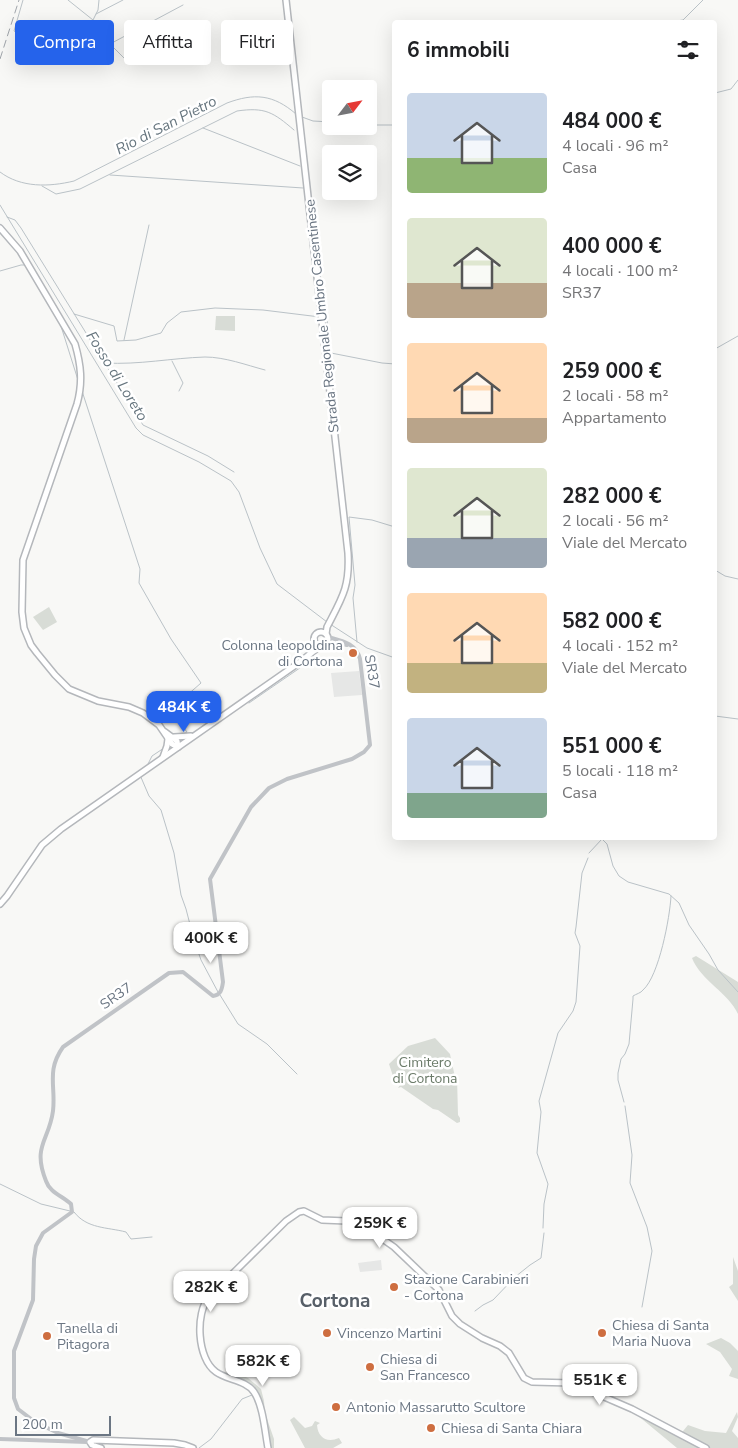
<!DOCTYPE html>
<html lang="it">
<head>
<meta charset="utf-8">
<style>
  body { margin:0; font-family:"Nunito Sans",sans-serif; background:#f6f6f6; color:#202124; height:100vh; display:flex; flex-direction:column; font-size:19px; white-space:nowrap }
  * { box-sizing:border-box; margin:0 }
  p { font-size:16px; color:#757577 }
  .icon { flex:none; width:28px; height:28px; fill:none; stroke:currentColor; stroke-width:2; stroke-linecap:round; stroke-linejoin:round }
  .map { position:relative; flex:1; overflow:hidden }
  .drawer { position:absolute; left:392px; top:20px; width:325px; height:820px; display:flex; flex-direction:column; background:#fff; border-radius:5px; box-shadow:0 5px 20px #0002 }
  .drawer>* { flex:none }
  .banner { position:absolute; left:15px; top:20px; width:302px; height:45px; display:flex; gap:10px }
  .needle { width:32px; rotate:58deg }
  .controls { position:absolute; left:322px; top:80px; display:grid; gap:10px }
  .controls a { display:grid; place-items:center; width:55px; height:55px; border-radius:5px; background:#fff; box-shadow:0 5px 20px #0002; font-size:25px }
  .scale { position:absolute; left:15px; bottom:12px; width:96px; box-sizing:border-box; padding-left:5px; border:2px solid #6b7683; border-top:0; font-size:14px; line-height:18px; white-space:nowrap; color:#6b7683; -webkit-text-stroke:4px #fff; paint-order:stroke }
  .price { position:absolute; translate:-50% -42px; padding:0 11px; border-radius:10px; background:#fff; color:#222; font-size:16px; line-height:32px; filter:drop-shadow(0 1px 2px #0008) }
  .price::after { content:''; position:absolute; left:50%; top:30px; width:15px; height:11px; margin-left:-8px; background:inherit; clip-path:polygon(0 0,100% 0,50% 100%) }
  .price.selected { background:#2563eb; color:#fff }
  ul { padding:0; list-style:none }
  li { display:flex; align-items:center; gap:15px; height:125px; padding:0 15px }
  li span { display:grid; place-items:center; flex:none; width:140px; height:100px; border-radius:5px; color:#555 }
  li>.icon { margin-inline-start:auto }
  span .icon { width:60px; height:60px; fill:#fffc; stroke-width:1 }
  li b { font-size:21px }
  h2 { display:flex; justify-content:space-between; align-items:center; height:60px; padding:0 15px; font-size:21px }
  .pill { padding:0 18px; border-radius:5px; background:#fff; box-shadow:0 5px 20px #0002; font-size:18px; line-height:45px }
  .pill.selected { background:#2563eb; color:#fff }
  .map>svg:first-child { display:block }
  .built { fill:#e6e7e6 }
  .green { fill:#d8dcd6 }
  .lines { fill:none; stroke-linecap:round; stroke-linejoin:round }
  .stream { stroke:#bac2c7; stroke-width:1 }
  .major-casing { stroke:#b4b7bb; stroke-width:8 }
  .minor { stroke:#c0c3c7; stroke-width:4 }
  .major { stroke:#fff; stroke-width:5 }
  .rail { stroke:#a0a5ab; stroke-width:1; stroke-dasharray:8 4; stroke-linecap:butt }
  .poi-dot { fill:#ce6e40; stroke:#fff; stroke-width:2 }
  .labels { text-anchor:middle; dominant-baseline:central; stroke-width:5; stroke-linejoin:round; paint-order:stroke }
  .street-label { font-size:14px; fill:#6b7683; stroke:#fff }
  .poi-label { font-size:14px; fill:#6b7683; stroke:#fff; text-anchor:start }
  .park-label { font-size:14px; fill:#6b7b69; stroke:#fff }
  .water-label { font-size:15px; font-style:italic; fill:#67767f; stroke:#fff }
  .district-label { font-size:19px; font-weight:bold; fill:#586069; stroke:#fff }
</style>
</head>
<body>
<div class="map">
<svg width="738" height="1448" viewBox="0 0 738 1448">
  <rect width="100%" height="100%" fill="#f8f8f6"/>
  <g class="built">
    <polygon points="359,671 362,695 334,697 331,673"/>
    <polygon points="381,1260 382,1270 360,1272 358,1263"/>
    <polygon points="241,1355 254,1361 253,1363 255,1362 268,1367 265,1374 238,1363"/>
  </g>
  <g class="green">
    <polygon points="216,316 235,316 235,331 215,330"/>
    <polygon points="49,607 57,622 43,630 33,617"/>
    <path d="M696,956L738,982V1014C728,992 701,981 692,958Z"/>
    <polygon points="435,1038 450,1054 455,1077 457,1077 458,1115 460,1118 460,1122 457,1123 438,1110 433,1109 401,1087 398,1088 400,1085 395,1082 389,1064 408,1046"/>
    <polygon points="733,1257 738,1271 738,1301 729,1287 733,1284"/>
    <polygon points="721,1338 730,1343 738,1351 738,1379 729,1376 732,1369 720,1352 706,1344"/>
    <polygon points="238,1374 248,1378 261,1389 264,1401 265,1413 274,1439 274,1448 271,1448 258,1396 233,1377 234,1375"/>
    <polygon points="737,1412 738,1417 732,1431 738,1438 738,1448 677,1448 637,1415 679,1436 688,1425 705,1431 726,1433"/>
    <path d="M294,1417L305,1428L312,1426L315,1421L320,1423L317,1425C318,1438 327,1443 339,1438L342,1443L333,1448H305L290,1420Z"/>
  </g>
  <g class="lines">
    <g class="stream">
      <polyline points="23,0 14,31 35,43 76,60"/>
      <polyline points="68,0 93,20 103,37 129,63 202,24"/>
      <polyline points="96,14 123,0"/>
      <polyline points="93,20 98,10 99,0"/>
      <polyline points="670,22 683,20 703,0"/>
      <polyline points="110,44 183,5"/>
      <polyline points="715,93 731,89 738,80"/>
      <polyline points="302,117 313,121 331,122"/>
      <polyline points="369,125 395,125"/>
      <polyline points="203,128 300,166"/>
      <path d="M0,172C21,188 49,187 74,181L227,103C254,93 273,94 296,114"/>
      <polyline points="110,175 303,188"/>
      <path d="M42,186L56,194L80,189L237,111C265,107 273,112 294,130"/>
      <polyline points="0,205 136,428 143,435 199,462 231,481 239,492 260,548 277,584 327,622"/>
      <polyline points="7,217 15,220 21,228 143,425 208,456 234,472"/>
      <polyline points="0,271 21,265 25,265 60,323 78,380"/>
      <polyline points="74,314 114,326 117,341 136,340 161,333 167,323 181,312 215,308 263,310 320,317"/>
      <polyline points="324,318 327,320 331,353 382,363 395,364"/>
      <polyline points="124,340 149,225"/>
      <polyline points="715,349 738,336"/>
      <polyline points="172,361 183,383 179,391"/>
      <path d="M105,363C139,365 172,358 205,357C225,357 246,365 265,370"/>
      <polyline points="82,391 140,569 139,583 171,639 201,683 185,697 174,709 180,723 187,732 184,734"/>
      <polyline points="715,570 725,576 738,579"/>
      <polyline points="330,624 367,648 395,658"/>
      <polyline points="357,642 353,598 355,585 349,517 372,520 395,527"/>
      <polyline points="249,703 310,661"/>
      <polyline points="715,716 738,719"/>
      <polyline points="147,766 152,756 164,748"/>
      <polyline points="140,775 149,796 161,810 174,853 181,895 186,909 194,940 201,960 218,992"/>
      <polyline points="601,838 607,844 613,866 619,876 628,882 669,894 679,903 689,925 709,954 718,970 738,992"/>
      <polyline points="589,853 602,839"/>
      <polyline points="220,995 238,1024 267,1044 297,1074"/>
      <path d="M624,1102L618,1080V1073L621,1059L625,1054L629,1044L633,999V996C636,994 641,993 643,990C659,976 670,917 671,896"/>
      <polyline points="625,1106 632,1155 630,1183 647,1227 652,1251 642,1307"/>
      <polyline points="0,1184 41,1204 70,1211"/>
      <path d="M74,1212C87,1229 107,1227 126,1232L131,1239L152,1237"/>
      <polyline points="543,1228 544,1204 548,1184 537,1153 541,1112 539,1101 558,1033 573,1011 576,1002 580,946 575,933 576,927 582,873 588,858"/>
      <polyline points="475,1311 483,1305 493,1300 515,1277 530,1265 541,1258 544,1233"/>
      <polyline points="199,1448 211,1439 242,1399 252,1395"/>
    </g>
    <defs>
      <g id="major">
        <path d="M286,0L348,553C350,587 342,598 327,627L326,634"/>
        <path d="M0,228L20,251L75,344C81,365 83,382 77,404L23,560L22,612L24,628L31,645L37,653L55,675L69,689L98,701L129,707L143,713L159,725L172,744L178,747"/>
        <circle cx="321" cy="639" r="7"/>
        <polyline points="165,732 177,741 178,747"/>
        <polyline points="174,737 191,736"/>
        <polyline points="163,757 167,746 168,739"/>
        <polyline points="0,904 7,896 42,845 61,829 300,662 320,646"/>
        <polyline points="101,1448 92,1445 90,1442 93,1440 174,1443 185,1445 193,1448"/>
        <path d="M268,1448C265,1432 263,1405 254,1392C246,1380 227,1380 216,1372C197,1359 195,1313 209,1297L286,1221L299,1212L304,1211L322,1220L347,1221L361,1224L394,1247L439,1290L452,1316L460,1324L482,1338L500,1346L509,1353L524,1378L532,1382L572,1383L632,1409L706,1448"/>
      </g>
    </defs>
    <use href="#major" class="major-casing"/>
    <g class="minor">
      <polyline points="327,644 334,642 347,645"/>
      <polyline points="0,1439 87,1442"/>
      <path d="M90,1442L58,1433L35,1422L18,1409L14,1398V1351L33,1300L34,1259L36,1246L43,1233L72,1212L71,1204C63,1196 50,1193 46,1181C32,1146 49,1141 53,1111C56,1086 46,1071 63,1047L169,973L183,972L213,996C221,995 222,989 223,982L210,879L251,807L269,788L287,779L352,759L364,752L370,745L360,659C356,643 342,641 328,637"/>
    </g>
    <use href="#major" class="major"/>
    <polyline class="rail" points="0,59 19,0"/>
  </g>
  <g class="poi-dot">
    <circle cx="353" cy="653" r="5"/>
    <circle cx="394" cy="1287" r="5"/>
    <circle cx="327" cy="1333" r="5"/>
    <circle cx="602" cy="1333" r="5"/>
    <circle cx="47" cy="1336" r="5"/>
    <circle cx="370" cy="1367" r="5"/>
    <circle cx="336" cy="1407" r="5"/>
    <circle cx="431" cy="1428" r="5"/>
  </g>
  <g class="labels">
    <g class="street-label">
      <text transform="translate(322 316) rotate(-96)">Strada Regionale Umbro Casentinese</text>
      <text transform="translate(372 672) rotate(81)">SR37</text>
      <text transform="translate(116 996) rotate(-35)">SR37</text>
    </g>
    <g class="poi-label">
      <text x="343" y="645" text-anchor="end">Colonna leopoldina<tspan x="343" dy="16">di Cortona</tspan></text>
      <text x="404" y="1279">Stazione Carabinieri<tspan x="404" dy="16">- Cortona</tspan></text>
      <text x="612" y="1325">Chiesa di Santa<tspan x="612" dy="16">Maria Nuova</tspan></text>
      <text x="57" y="1328">Tanella di<tspan x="57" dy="16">Pitagora</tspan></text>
      <text x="337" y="1333">Vincenzo Martini</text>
      <text x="380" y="1359">Chiesa di<tspan x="380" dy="16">San Francesco</tspan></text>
      <text x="346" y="1407">Antonio Massarutto Scultore</text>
      <text x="441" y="1428">Chiesa di Santa Chiara</text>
    </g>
    <g class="park-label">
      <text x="425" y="1062">Cimitero<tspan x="425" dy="16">di Cortona</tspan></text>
    </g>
    <g class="water-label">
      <text transform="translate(166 125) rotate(-27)">Rio di San Pietro</text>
      <text transform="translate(117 376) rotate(58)">Fosso di Loreto</text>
    </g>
    <g class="district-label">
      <text x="335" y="1301">Cortona</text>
    </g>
  </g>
</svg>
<div class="controls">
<a><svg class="needle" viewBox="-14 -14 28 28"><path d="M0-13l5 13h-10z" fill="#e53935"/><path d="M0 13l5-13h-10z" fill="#757577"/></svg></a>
<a><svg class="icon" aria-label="layers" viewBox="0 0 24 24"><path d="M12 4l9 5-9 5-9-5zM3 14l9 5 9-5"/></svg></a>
</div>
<div class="scale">200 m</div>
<b class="price selected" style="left:184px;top:733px">484K €</b>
<b class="price" style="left:211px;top:964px">400K €</b>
<b class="price" style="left:380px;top:1249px">259K €</b>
<b class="price" style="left:211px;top:1313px">282K €</b>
<b class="price" style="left:263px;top:1387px">582K €</b>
<b class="price" style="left:600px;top:1406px">551K €</b>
<div class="banner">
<a class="pill selected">Compra</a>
<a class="pill">Affitta</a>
<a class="pill">Filtri</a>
</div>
<section class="drawer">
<h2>6 immobili<svg class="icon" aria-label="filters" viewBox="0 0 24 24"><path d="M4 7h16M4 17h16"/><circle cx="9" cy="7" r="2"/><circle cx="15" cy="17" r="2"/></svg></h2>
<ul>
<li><span style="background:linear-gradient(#c9d6e8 65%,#8fb573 0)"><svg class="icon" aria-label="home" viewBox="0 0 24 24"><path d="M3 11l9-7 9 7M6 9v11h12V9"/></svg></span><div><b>484 000 €</b><p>4 locali · 96 m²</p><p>Casa</p></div></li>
<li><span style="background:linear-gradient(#dfe7d0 65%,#b9a48a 0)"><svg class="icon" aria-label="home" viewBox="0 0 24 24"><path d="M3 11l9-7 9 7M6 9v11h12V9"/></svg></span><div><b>400 000 €</b><p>4 locali · 100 m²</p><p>SR37</p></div></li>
<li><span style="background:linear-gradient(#ffd9b3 75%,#b9a48a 0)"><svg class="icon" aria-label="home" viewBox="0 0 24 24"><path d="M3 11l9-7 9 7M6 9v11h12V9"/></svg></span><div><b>259 000 €</b><p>2 locali · 58 m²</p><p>Appartamento</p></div></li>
<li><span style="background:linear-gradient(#dfe7d0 70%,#9aa5b1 0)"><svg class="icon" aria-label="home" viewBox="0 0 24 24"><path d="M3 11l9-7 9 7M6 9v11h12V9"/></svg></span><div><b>282 000 €</b><p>2 locali · 56 m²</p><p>Viale del Mercato</p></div></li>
<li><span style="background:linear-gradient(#ffd9b3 70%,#c2b280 0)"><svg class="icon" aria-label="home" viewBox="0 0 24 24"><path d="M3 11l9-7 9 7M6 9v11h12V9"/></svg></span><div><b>582 000 €</b><p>4 locali · 152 m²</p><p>Viale del Mercato</p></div></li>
<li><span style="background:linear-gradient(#c9d6e8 75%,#7fa58c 0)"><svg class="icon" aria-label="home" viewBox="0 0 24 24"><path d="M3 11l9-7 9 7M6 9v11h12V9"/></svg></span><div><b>551 000 €</b><p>5 locali · 118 m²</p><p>Casa</p></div></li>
</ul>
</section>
</div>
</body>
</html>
